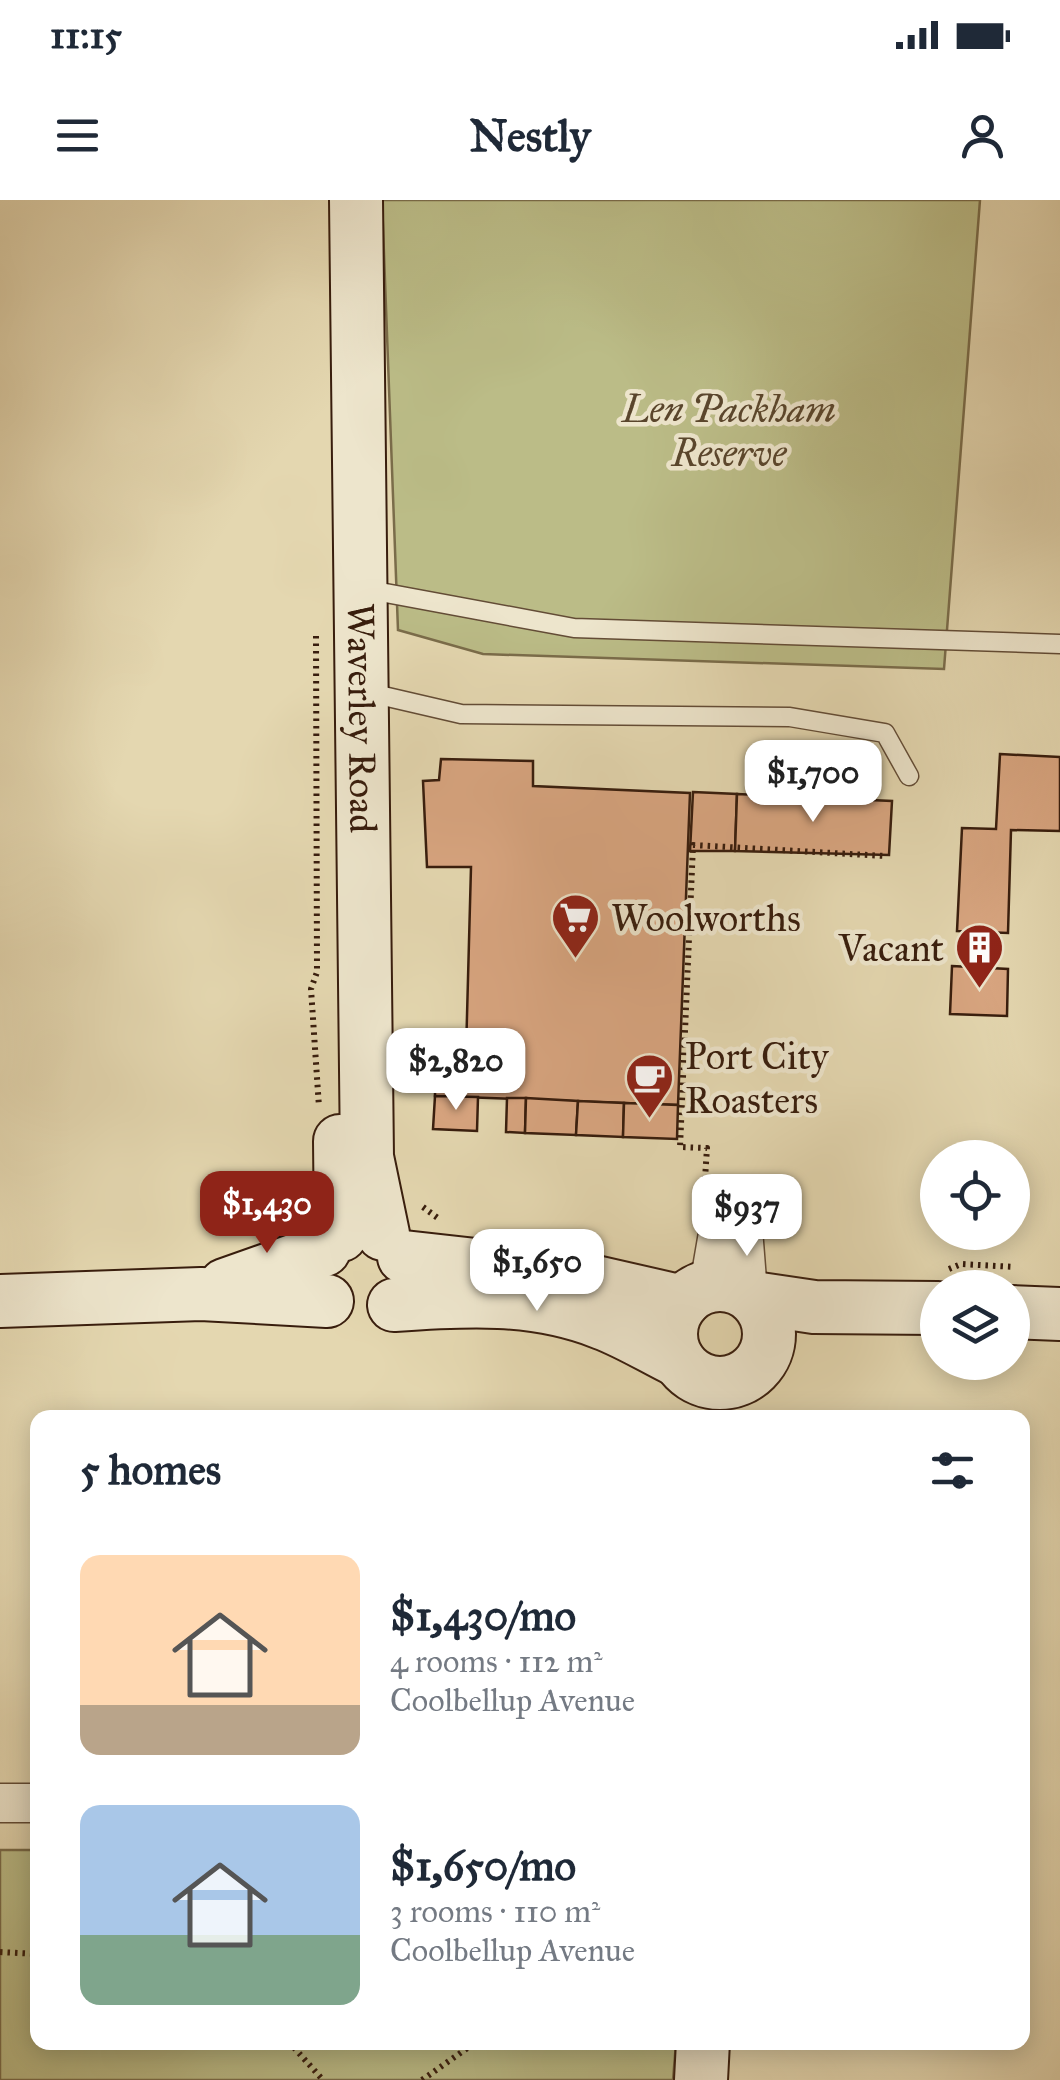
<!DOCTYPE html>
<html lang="en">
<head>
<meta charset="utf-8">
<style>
  body { margin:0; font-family:"IM FELL Great Primer",serif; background:#f6f6f7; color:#1f2937; height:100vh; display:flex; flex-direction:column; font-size:38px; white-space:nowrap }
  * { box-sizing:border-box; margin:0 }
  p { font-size:32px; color:#747a83 }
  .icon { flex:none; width:55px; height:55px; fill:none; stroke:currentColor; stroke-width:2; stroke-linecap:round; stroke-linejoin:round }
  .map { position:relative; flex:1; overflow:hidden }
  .panel { position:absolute; left:30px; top:1210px; width:1000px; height:640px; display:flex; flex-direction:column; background:#fff; border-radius:20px; box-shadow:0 5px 25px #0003 }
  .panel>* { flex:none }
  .buttons { position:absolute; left:920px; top:940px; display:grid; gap:20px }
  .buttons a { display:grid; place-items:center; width:110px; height:110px; border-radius:50%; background:#fff; box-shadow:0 5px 25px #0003; font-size:50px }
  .price { position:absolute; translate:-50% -85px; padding:0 22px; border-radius:20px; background:#fff; color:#222; font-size:32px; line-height:65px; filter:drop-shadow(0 2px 5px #0008) }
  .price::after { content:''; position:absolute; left:50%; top:60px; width:30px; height:22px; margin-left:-15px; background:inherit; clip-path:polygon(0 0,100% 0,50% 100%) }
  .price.current { background:#8f2418; color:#fff }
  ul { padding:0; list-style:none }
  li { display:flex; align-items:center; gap:30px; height:250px; padding:0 50px }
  li span { display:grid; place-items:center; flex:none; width:280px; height:200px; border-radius:20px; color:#555 }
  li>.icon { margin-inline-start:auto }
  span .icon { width:120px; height:120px; fill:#fffc; stroke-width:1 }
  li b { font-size:42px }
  h2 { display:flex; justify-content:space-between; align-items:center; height:120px; padding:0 50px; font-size:42px }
  .status { display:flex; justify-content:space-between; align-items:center; height:70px; padding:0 50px; background:#fff; direction:ltr }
  .status svg { height:28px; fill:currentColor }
  header { display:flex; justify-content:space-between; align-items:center; height:130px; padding:0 50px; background:#fff; font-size:45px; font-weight:700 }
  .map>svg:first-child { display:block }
  .green { fill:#bbbc87; stroke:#7a6c4a; stroke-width:2.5 }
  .building { fill:#d8a580; stroke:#381d0d; stroke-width:2.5 }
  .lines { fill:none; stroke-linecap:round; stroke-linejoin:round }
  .lane-casing { stroke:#634c36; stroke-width:21 }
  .street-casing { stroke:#634c36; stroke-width:41 }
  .secondary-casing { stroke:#381d0d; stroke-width:56 }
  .path { stroke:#381d0d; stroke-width:6; stroke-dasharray:2.5 5; stroke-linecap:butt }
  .lane { stroke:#ede5cc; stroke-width:18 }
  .street { stroke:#ede5cc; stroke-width:38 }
  .secondary { stroke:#ede5cc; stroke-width:52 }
  .labels { text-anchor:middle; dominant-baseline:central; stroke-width:9; stroke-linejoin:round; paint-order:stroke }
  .park-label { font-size:38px; font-style:italic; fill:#59452c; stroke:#ede5cc }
  .street-label { font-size:38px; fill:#381d0d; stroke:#ede5cc }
  .poi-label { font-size:38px; fill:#381d0d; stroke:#ede5cc; text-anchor:start }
</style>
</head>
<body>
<div class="status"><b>11:15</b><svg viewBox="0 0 49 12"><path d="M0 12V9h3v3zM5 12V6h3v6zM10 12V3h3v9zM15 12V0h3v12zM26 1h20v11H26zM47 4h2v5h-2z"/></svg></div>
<header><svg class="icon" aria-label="menu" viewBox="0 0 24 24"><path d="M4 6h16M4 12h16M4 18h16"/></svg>Nestly<svg class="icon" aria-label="person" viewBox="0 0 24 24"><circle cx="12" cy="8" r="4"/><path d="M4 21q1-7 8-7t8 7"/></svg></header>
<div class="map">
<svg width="1060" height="1880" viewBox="0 0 1060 1880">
  <rect width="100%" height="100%" fill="#e4d7b0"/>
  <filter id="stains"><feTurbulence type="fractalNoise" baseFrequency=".002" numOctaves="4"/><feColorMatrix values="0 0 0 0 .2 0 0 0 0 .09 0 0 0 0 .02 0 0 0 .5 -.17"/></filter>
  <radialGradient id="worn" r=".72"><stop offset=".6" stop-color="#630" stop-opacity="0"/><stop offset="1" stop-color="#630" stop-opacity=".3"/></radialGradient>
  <g class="green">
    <polygon points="382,0 980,0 944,469 483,454 398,430"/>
    <polygon points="0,1650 37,1650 38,1842 676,1843 673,1880 0,1880"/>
  </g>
  <g class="building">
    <polygon points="1000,554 1060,557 1060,631 1011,630 1008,733 957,731 962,628 996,629"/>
    <polygon points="441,559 533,561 533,586 690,593 678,905 435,896 435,853 466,853 471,667 427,667 423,581 439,580"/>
    <polygon points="693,592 737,594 735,651 690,651"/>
    <polygon points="737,594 892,601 889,655 735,651"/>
    <polygon points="952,766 1008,769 1007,816 950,814"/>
    <polygon points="435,896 478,897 477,931 433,929"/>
    <polygon points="507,898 526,898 525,933 506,932"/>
    <polygon points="526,898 578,901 576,935 525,933"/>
    <polygon points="578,901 624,903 623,937 576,935"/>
    <polygon points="624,903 678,905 677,939 623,937"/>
  </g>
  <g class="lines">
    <defs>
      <g id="lane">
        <polyline points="364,389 574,428 1060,444"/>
        <polyline points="366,497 379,495 461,514 790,517 885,533 909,576"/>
      </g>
      <g id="street">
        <polyline points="709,1086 721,1016 731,1005 742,1017 748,1093"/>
        <polyline points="0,1603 38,1603"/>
      </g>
      <g id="secondary">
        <path id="s1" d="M356,0L367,957L383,1034"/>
        <polyline points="340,941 341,1035"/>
        <polyline points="404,1057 565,1075 683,1102"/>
        <polyline points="225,1085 324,1050"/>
        <circle cx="720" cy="1134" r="49"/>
        <polyline points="754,1098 814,1107 938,1108"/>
        <polyline points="0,1101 201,1094 327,1101"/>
        <path d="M394,1105C465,1100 534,1096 602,1123C629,1133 654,1149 679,1161"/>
        <polyline points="1012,1112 1060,1114"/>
        <polyline points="701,1880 703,1842"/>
      </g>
    </defs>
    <use href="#lane" class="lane-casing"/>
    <use href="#street" class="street-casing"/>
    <use href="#secondary" class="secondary-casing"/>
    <g class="path">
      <polyline points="316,436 317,772 311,789 319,907"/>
      <polyline points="705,979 707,948 680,947 693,645 885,656"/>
      <polyline points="423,1007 439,1019"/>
      <polyline points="949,1069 961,1064 1015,1067"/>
      <polyline points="0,1752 38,1754"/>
      <polyline points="289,1842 323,1880"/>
      <polyline points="422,1880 476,1842"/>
    </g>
    <use href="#lane" class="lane"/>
    <use href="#street" class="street"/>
    <use href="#secondary" class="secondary"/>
  </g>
  <defs>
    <symbol id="supermarket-pin" viewBox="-11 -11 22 30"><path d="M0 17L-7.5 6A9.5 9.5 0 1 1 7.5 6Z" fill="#8f2418" stroke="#ede5cc"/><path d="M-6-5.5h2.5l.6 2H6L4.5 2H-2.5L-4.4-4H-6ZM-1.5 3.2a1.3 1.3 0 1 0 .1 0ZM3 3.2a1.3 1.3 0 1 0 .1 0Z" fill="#fff"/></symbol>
    <symbol id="building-pin" viewBox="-11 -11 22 30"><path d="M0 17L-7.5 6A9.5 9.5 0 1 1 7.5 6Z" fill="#8f2418" stroke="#ede5cc"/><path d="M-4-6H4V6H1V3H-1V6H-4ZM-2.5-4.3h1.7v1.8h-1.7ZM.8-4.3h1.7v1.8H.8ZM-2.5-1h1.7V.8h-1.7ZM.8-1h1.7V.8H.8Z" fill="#fff"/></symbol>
    <symbol id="cafe-pin" viewBox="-11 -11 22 30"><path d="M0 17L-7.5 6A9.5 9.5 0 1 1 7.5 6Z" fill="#8f2418" stroke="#ede5cc"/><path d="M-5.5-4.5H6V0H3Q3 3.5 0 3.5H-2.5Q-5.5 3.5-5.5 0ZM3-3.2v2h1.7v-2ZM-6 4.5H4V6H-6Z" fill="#fff"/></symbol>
  </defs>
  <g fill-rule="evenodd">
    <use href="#supermarket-pin" x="548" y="690" width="55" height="75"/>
    <use href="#building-pin" x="952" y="720" width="55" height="75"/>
    <use href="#cafe-pin" x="622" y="850" width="55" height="75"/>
  </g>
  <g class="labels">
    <g class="park-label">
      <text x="729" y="209">Len Packham<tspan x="729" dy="44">Reserve</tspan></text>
    </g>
    <g class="street-label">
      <text stroke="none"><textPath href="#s1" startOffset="518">Waverley Road</textPath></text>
    </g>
    <g class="poi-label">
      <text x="611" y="718">Woolworths</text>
      <text x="944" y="748" text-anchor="end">Vacant</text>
      <text x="685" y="856">Port City<tspan x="685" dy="44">Roasters</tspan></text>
    </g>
  </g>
  <rect width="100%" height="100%" filter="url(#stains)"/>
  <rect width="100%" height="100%" fill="url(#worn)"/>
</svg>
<div class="buttons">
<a><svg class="icon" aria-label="locate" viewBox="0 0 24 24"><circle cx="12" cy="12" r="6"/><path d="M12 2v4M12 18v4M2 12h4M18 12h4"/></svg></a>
<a><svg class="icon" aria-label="layers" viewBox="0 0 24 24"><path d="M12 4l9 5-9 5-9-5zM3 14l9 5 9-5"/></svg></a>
</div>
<b class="price" style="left:813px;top:625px">$1,700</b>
<b class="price" style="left:456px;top:913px">$2,820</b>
<b class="price current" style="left:267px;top:1056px">$1,430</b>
<b class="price" style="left:747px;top:1059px">$937</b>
<b class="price" style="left:537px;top:1114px">$1,650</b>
<section class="panel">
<h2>5 homes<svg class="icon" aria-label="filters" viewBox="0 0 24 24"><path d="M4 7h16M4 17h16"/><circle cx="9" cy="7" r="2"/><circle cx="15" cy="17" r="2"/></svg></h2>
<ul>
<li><span style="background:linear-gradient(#ffd9b3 75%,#b9a48a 0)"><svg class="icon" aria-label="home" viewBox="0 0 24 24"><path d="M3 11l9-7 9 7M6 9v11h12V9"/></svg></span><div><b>$1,430/mo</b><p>4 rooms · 112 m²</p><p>Coolbellup Avenue</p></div></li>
<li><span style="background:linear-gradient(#a9c7e8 65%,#7fa58c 0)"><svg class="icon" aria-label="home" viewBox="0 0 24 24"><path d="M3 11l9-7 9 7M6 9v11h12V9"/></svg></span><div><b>$1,650/mo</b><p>3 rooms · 110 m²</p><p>Coolbellup Avenue</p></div></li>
</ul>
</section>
</div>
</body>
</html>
